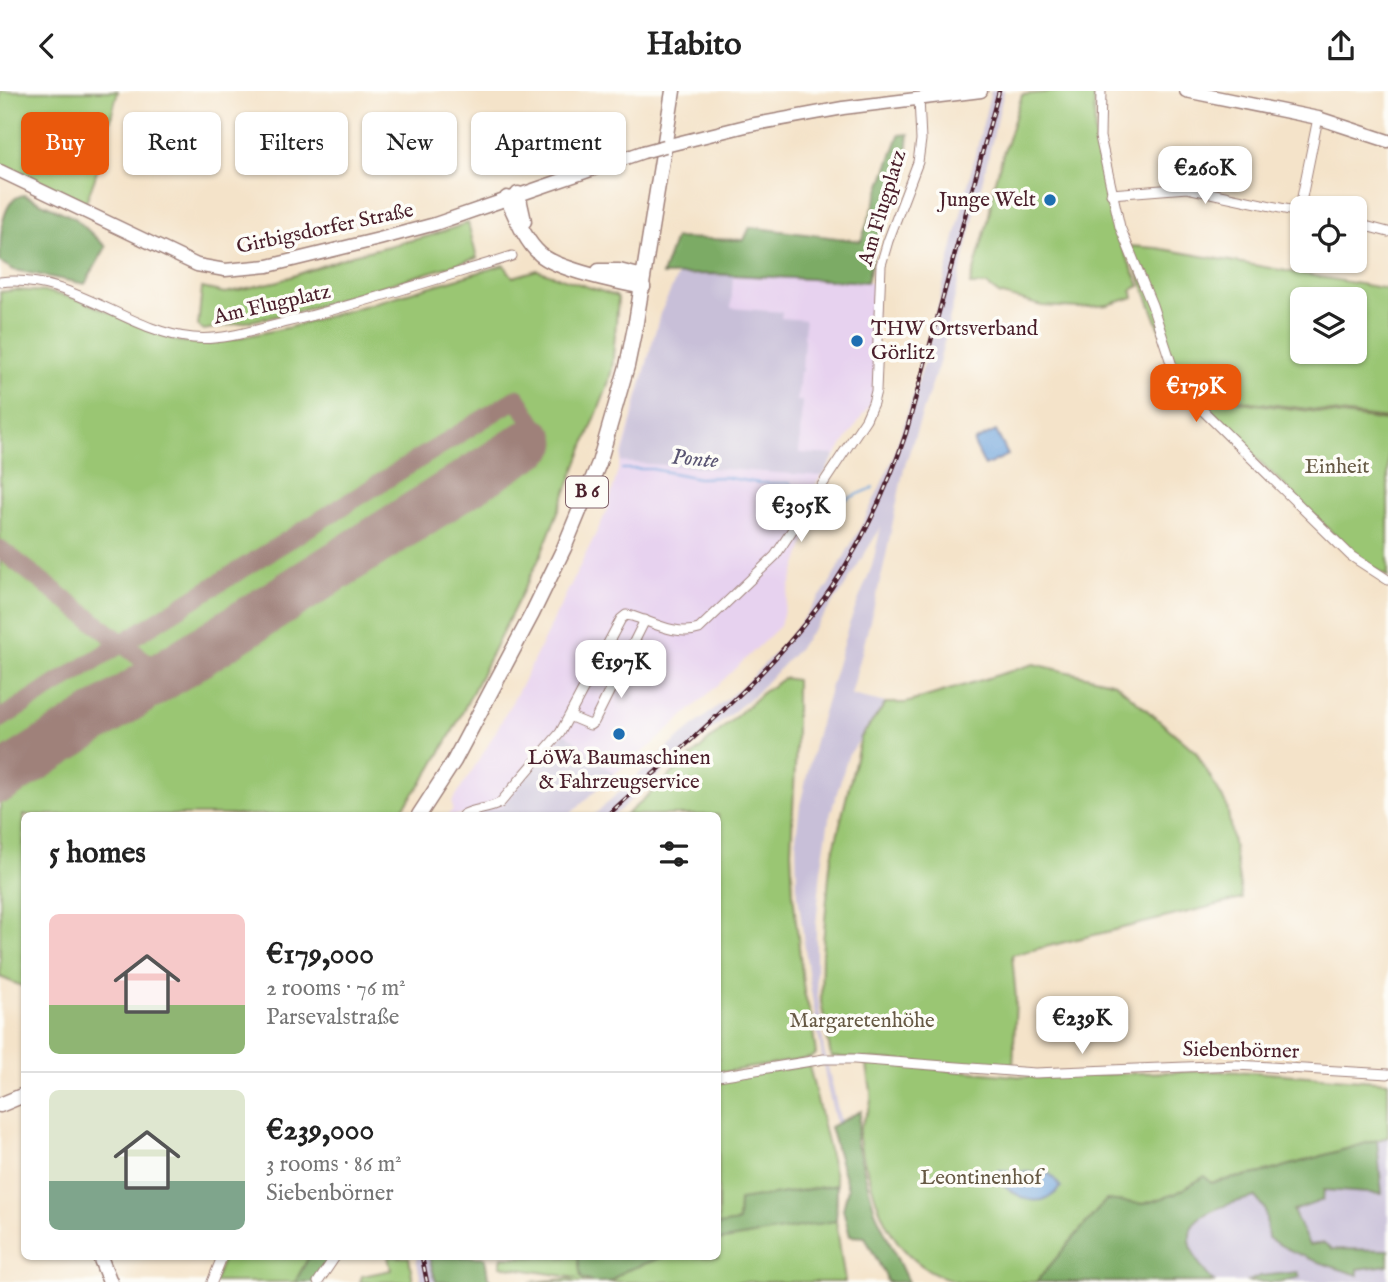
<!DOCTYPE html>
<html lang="en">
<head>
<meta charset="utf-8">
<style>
  body { margin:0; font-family:"IM FELL English",serif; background:#f6f6f6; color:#222; height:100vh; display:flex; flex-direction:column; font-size:26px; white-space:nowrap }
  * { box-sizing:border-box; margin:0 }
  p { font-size:23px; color:#767676 }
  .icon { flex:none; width:38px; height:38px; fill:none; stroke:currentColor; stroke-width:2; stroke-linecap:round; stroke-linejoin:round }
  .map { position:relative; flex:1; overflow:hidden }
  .details { position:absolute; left:21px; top:721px; width:700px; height:448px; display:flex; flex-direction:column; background:#fff; border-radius:10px; box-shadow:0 2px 5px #0004 }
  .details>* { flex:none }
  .top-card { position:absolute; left:21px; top:21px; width:700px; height:63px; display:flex; gap:14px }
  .tools { position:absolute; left:1290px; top:105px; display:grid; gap:14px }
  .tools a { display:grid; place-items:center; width:77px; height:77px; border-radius:10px; background:#fff; box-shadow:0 2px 5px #0004; font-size:35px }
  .price { position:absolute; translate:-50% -60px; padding:0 16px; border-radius:14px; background:#fff; color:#222; font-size:23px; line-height:46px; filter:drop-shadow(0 2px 4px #0008) }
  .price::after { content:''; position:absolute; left:50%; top:42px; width:21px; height:16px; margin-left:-10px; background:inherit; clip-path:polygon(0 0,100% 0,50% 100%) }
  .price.current { background:#ea580c; color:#fff }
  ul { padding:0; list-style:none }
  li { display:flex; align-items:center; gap:21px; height:175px; padding:0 28px }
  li+li { border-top:2px solid #e0e0e0 }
  li span { display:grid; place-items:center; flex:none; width:196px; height:140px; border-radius:10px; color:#555 }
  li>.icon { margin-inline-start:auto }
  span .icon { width:84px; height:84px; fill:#fffc; stroke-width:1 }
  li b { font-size:30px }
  h2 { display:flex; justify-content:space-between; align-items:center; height:84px; padding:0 28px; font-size:30px }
  .chip { padding:0 24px; border-radius:10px; background:#fff; box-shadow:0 2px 5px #0004; font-size:24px; line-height:63px }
  .chip.current { background:#ea580c; color:#fff }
  header { display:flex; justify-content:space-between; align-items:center; height:91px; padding:0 28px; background:#fff; font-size:32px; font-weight:800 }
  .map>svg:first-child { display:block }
  .built { fill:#e7d2ef }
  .industrial { fill:#c8bfd8 }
  .green { fill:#9ac673; stroke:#72724f; stroke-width:2; fill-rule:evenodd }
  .forest { fill:#7bab65; stroke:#626548; stroke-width:2 }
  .water { fill:#6fa4dc; stroke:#5c6284; stroke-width:2 }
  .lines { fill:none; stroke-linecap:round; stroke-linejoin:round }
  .stream { stroke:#6fa4dc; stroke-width:2 }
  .taxiway { stroke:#9f817a; stroke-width:19 }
  .runway { stroke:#9f817a; stroke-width:49 }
  .street-casing { stroke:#9f817a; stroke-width:11 }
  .secondary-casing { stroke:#9f817a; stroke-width:15 }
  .primary-casing { stroke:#9f817a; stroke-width:17 }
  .street { stroke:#fff; stroke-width:9 }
  .secondary { stroke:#fff; stroke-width:12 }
  .primary { stroke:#fff; stroke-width:14 }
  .rail-casing { stroke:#4a1f2b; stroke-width:4.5 }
  .rail { stroke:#fdfcf7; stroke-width:2; stroke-dasharray:5; stroke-linecap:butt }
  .secondary-bridge-casing { stroke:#9f817a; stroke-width:15; stroke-linecap:butt }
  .secondary-bridge { stroke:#fff; stroke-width:12 }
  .poi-dot { fill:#1f6fb2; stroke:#fdfcf7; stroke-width:2.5 }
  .labels { text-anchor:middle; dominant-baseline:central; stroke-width:7; stroke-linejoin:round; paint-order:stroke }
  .shield { fill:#fdfcf7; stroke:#806168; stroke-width:2 }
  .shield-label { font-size:19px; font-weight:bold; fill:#4a1f2b }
  .poi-label { font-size:21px; fill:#4a1f2b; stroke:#fdfcf7; text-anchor:end }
  .street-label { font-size:21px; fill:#4a1f2b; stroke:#fdfcf7 }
  .park-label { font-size:21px; fill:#665944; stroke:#fdfcf7 }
  .water-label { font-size:23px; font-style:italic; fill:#595472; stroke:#fdfcf7 }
</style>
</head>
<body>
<header><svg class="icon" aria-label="back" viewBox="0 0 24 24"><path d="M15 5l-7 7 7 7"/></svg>Habito<svg class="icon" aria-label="share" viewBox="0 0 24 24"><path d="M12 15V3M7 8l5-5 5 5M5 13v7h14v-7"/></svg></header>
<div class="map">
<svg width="1388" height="1191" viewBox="0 0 1388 1191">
  <rect width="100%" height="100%" fill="#fdfcf7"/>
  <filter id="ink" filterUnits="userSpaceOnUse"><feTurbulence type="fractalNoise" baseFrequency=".0143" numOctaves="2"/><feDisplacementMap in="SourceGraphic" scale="14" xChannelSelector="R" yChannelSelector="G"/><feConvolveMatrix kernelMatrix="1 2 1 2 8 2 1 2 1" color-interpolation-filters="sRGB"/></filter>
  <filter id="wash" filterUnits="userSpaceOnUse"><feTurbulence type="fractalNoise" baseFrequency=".00686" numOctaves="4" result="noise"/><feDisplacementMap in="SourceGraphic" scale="28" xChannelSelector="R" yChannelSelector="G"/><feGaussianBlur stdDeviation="1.57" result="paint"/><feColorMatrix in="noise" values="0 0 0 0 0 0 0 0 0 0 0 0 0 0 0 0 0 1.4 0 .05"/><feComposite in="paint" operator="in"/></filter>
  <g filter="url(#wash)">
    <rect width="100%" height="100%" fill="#f4e3c9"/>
    <polygon class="built" points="711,183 867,191 876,194 874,296 871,312 788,434 806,448 790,495 780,535 719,593 652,654 614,683 569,724 447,724 453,719 452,711 486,658 522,593 607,420 660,223 678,184"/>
    <g class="industrial">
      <polygon points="991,0 1004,0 939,272 904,377 883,479 851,604 886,612 848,665 829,728 821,779 816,834 816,888 824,959 841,1032 836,1033 827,996 809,888 797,797 796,747 800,714 816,646 848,536 872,475 881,436 840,503 797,559 757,601 676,669 614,724 594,724 666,658 748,590 786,550 828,495 865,428 891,372 925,269"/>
      <polygon points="678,184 733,184 731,217 782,221 781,227 805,229 802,280 800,281 797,310 802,310 799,362 835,364 823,385 621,371 660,223"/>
      <polygon points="565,642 614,683 569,724 468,724 501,716"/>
      <polygon points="1388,1046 1388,1159 1332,1158 1324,1152 1309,1155 1293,1119 1323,1109 1324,1099 1382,1103 1377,1049"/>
      <polygon points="1256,1106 1265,1118 1269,1146 1286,1158 1314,1170 1358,1184 1358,1178 1388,1174 1388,1191 1278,1191 1299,1186 1298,1181 1260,1185 1247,1191 1214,1191 1201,1178 1192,1158 1190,1140 1198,1128 1237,1109"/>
      <polygon points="416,1166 429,1166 436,1191 421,1191"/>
    </g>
    <g class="green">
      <polygon points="0,0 118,0 95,87 84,116 0,76"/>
      <polygon points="1058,0 1094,0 1095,47 1114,139 1140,195 1131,199 1134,206 1108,214 1079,217 1042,215 999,203 987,194 970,194 988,130 995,89 1022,4"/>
      <polygon points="468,132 477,167 293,222 204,239 198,235 202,197 225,202 279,190 352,164 429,145"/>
      <path d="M1128,155L1157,157L1388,198V328L1252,311L1187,298L1177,283ZM1302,208H1354V261H1302Z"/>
      <polygon points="504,174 513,186 537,179 616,205 618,208 612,278 607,297 540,466 456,634 430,680 398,724 24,724 24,896 0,886 0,201 16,199 48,201 81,209 177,250 208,253 291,236"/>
      <polygon points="1193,305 1388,330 1388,486 1360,469"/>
      <polygon points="1034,573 1115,592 1196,661 1227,715 1242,808 1012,864 1016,907 1013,977 831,966 821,911 822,863 830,774 861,646 886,612 906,612"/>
      <polygon points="784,587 796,589 796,655 791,760 793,802 804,901 811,925 816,963 810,967 718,982 718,724 626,724 762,602"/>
      <path d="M867,971L1026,986L1199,980L1254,981L1388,991V1046L1266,1081L1210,1092L1205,1086L1175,1103L1144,1113L1106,1109L1036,1191C1014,1191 981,1191 961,1191C911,1181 884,1141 872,1095C868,1079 858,1059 859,1043C860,1030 871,1021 871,1008C872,996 867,984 867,971Z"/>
      <polygon points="809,974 837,1094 836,1130 845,1191 530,1191 577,1187 500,1175 502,1166 718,1166 718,988"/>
      <polygon points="224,1166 309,1166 295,1191 214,1191"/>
      <polygon points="388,1166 409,1166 413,1191 360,1191 362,1185 391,1179"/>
    </g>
    <g class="forest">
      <polygon points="909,43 907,64 879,141 867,191 713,183 662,184 675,147 744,149 750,136 861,150 899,44"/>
      <path d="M24,104L75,127L106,156L85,193L14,179L0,171C0,150 0,107 24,104Z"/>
      <polygon points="861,1020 856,1050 875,1120 908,1191 887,1191 885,1184 865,1146 850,1145 843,1118 848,1098 830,1036"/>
      <path d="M1377,1049L1382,1103L1324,1099L1323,1109L1293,1120L1309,1154L1324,1152L1332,1158L1388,1159V1174L1358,1178V1184C1327,1174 1296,1165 1268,1147L1265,1118L1255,1106C1241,1109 1210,1118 1198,1128C1178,1146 1200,1177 1214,1191H1036L1106,1109L1144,1113L1175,1103L1205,1085L1211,1092L1266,1081Z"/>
      <polygon points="837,1094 836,1130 718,1150 718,1134 738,1131 739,1109"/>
      <polygon points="309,1166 331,1166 314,1191 295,1191"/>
      <polygon points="429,1166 485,1166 488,1186 492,1191 436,1191"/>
      <polygon points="578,1166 663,1166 625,1180 609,1191 593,1191 581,1187"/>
      <polygon points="1298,1181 1300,1186 1278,1191 1247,1191 1260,1185"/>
    </g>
    <g class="water">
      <polygon points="996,340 1008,364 985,375 974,353 975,350"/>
      <path d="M999,1079L1050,1083L1061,1096C1040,1122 1015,1106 997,1087Z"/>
    </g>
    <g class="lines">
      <g class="stream">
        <polyline points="622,378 652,378 699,387 724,386 759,392 789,392 803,403"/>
        <polyline points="815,413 837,412 873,397"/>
      </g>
      <g class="taxiway">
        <polyline points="0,458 163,584"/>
        <polyline points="0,628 517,307 536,337 532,351"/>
      </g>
      <polyline class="runway" points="0,688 532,351"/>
    </g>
  </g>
  <g filter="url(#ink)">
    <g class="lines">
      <defs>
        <g id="street">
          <polyline points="1101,0 1100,46 1120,136 1152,214 1176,287 1188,305 1351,465 1388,489"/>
          <polyline points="1111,103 1187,97 1299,121 1302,123"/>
          <polyline points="1302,111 1325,117"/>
          <polyline points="1299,121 1318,27"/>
          <polyline points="1354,132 1388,141"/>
          <path d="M0,191C72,182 127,241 193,247C224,250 258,238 287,231C363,212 437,188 512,165"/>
          <polyline points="571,626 590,634 594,631 645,529"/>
          <path d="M463,724C475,717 488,719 500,712L560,642L621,528L626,524L632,525C654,532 676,545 699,538L775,465L866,328L873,312L876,300L881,174L888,150L918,71L921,49L919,7"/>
          <polyline points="718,985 824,968 854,968 1035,982 1236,974 1388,983"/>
          <polyline points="212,1191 222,1166"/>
          <polyline points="318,1191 335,1166"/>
        </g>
        <g id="secondary">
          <polyline points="1186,0 1318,27 1388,50"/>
          <polyline points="665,55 750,34 843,17 981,0"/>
          <polyline points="0,80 197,174 225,179 268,175 379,148 435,133 643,61"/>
        </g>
        <g id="primary">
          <polyline points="518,103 524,130"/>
          <path d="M507,107C516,126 525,150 540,163C558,179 618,191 643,196"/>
          <polyline points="599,180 619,180 635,184 643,196"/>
          <polyline points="419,724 454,670 532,523 564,457 599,372 627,275 636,231 673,0"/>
          <polyline points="0,1014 24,1004"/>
          <polyline points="100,1166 110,1191"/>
        </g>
      </defs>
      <use href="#street" class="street-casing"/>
      <use href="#secondary" class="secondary-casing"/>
      <use href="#primary" class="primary-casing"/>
      <use href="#street" class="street"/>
      <use href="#secondary" class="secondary"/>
      <use href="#primary" class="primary"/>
      <defs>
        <g id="rail">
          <path d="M608,724C686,652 772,584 832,496C864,448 888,396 906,342L999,0"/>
          <polyline points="422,1166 427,1191"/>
        </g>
      </defs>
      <use href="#rail" class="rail-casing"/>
      <use href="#rail" class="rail"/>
      <defs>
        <polyline id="secondary-bridge" points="643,61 665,55"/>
      </defs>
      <use href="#secondary-bridge" class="secondary-bridge-casing"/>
      <use href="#secondary-bridge" class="secondary-bridge"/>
    </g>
  </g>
  <g class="poi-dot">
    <circle cx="1050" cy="109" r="7"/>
    <circle cx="857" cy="250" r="7"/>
    <circle cx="619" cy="643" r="7"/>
  </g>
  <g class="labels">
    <rect class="shield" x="566" y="385.5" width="42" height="31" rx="5"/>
    <g class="shield-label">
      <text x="587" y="401">B 6</text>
    </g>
    <g class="poi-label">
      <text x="1036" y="109">Junge Welt</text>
      <text x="871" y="238" text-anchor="start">THW Ortsverband<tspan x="871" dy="24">Görlitz</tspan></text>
      <text x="619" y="667" text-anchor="middle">LöWa Baumaschinen<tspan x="619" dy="24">&amp; Fahrzeugservice</tspan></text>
    </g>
    <g class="street-label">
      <text transform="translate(883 117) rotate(-73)">Am Flugplatz</text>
      <text transform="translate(325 138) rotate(-12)">Girbigsdorfer Straße</text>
      <text transform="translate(272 214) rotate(-13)">Am Flugplatz</text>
      <text transform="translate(1241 960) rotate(1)">Siebenbörner</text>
    </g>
    <g class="park-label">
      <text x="1337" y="376">Einheit</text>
      <text x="862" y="930">Margaretenhöhe</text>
      <text x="981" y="1087">Leontinenhof</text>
    </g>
    <g class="water-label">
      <text transform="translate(695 368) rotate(5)">Ponte</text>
    </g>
  </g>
</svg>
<div class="tools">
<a><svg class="icon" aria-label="locate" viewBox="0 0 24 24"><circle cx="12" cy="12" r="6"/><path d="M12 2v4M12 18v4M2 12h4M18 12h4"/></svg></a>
<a><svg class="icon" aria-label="layers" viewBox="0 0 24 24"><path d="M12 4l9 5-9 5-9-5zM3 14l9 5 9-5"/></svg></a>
</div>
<b class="price" style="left:1205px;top:115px">€260K</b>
<b class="price current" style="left:1196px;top:333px">€179K</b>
<b class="price" style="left:801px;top:453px">€305K</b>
<b class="price" style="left:621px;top:609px">€197K</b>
<b class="price" style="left:1082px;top:965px">€239K</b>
<div class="top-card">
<a class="chip current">Buy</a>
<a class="chip">Rent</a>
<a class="chip">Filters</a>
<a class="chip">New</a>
<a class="chip">Apartment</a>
</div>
<section class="details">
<h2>5 homes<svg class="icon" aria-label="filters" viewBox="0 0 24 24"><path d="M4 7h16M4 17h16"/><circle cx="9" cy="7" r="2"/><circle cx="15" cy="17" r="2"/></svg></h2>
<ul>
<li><span style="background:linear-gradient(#f6c9c9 65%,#8fb573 0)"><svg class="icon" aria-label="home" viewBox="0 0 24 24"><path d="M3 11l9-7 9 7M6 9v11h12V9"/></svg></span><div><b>€179,000</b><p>2 rooms · 76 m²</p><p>Parsevalstraße</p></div></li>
<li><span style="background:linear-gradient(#dfe7d0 65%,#7fa58c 0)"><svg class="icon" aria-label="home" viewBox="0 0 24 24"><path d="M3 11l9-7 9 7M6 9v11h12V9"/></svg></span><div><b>€239,000</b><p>3 rooms · 86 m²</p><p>Siebenbörner</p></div></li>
</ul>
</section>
</div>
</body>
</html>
